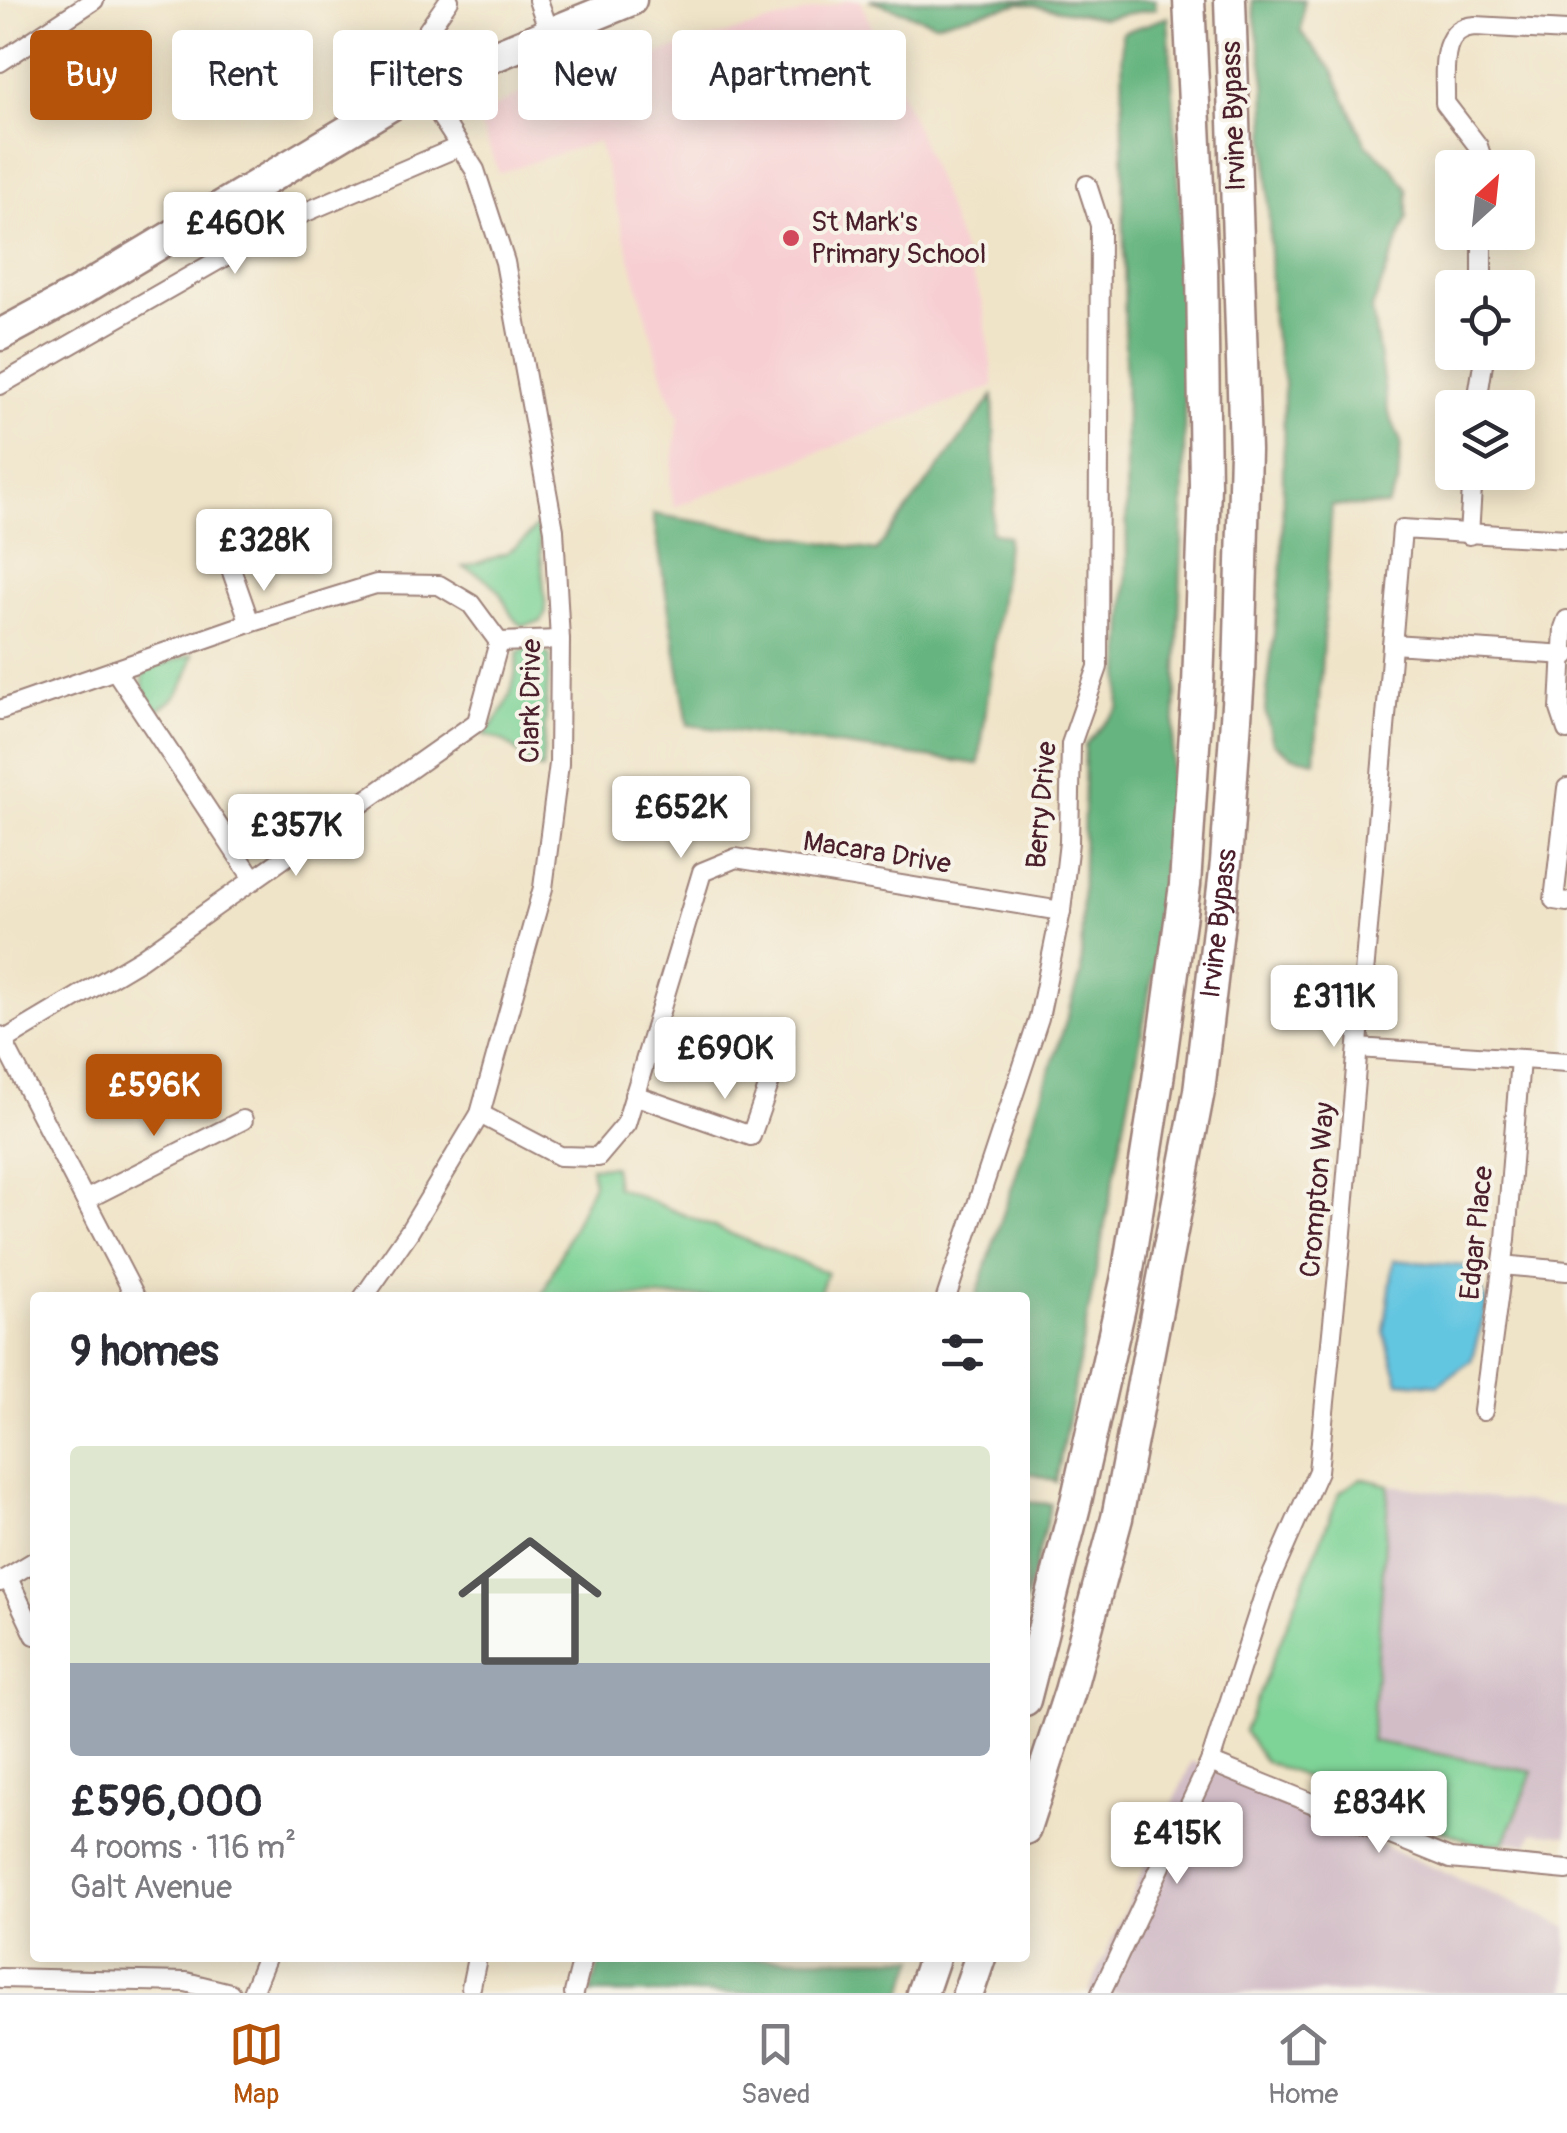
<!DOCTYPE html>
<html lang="en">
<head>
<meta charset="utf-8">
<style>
  body { margin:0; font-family:Pangolin,sans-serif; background:#f2f2f3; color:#2b2b33; height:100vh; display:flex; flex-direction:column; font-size:38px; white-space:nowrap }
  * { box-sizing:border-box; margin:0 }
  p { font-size:32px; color:#7c7c81 }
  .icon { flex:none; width:55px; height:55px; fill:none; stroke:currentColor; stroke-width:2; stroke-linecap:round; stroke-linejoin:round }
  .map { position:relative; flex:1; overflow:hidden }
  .sheet { position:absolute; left:30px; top:1292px; width:1000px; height:670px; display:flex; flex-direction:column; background:#fff; border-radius:10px; box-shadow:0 5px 25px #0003 }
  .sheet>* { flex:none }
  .top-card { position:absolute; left:30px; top:30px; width:1000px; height:90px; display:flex; gap:20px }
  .needle { width:65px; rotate:27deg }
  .fabs { position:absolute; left:1435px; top:150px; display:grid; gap:20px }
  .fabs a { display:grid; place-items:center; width:100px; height:100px; border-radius:10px; background:#fff; box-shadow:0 5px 25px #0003; font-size:50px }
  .price { position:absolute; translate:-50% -85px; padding:0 22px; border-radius:10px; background:#fff; color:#222; font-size:32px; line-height:65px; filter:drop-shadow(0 2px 5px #0008) }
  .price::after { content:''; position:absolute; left:50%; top:60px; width:30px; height:22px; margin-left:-15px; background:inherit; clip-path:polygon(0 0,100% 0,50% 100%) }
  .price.active { background:#b45309; color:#fff }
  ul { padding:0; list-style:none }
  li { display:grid; align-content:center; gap:20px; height:530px; padding:0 40px }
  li+li { border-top:2px solid #e1e1e2 }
  li span { display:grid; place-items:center; height:310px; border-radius:10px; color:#555 }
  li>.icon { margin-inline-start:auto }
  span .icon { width:180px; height:180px; fill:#fffc; stroke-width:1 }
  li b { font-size:42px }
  h2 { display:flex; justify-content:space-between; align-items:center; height:120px; padding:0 40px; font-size:42px }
  .chip { padding:0 35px; border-radius:10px; background:#fff; box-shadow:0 5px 25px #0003; font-size:35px; line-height:90px }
  .chip.active { background:#b45309; color:#fff }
  .menu { display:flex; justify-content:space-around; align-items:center; height:140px; border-top:2px solid #e1e1e2; background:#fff; font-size:28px; color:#7c7c81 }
  .menu a { display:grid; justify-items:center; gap:5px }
  .menu .active { color:#b45309 }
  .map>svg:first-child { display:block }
  .built { fill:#f7cfd3 }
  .industrial { fill:#d2bdc7 }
  .green { fill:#7ed397; stroke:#647961; stroke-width:2.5 }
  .forest { fill:#66b580; stroke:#586a56; stroke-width:2.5 }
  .water { fill:#63c6e1; stroke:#567286; stroke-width:2.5 }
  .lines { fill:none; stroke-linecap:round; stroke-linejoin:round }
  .minor-casing { stroke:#9d827a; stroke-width:22 }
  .primary-casing { stroke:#9d827a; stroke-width:35 }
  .trunk-casing { stroke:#9d827a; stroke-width:35 }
  .minor { stroke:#fff; stroke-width:18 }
  .primary { stroke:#fff; stroke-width:30 }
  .trunk { stroke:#fff; stroke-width:30 }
  .poi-dot { fill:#d1495b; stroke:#f7f3e8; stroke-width:4 }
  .labels { text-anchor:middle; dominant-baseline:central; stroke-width:8; stroke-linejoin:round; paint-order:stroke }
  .street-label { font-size:28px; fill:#4a1f2b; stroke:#f7f3e8 }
  .poi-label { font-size:28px; fill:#4a1f2b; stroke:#f7f3e8; text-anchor:start }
</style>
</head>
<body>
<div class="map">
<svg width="1567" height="1993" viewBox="0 0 1567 1993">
  <rect width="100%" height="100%" fill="#f7f3e8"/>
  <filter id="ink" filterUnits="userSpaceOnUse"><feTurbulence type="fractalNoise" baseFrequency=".01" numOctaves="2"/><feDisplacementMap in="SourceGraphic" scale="20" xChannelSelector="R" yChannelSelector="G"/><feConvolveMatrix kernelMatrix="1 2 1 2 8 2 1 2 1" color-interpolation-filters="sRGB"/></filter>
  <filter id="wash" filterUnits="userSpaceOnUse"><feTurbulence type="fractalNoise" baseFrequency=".0048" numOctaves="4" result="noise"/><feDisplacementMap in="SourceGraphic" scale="40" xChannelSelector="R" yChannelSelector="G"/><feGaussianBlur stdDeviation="2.25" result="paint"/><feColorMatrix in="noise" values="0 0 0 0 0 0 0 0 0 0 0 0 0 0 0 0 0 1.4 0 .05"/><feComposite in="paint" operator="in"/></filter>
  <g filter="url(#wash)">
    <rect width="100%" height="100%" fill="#f0e4c8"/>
    <polygon class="built" points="849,0 860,0 918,132 983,303 994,386 674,507 670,483 679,416 666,388 598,141 499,173 477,116 528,90"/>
    <g class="industrial">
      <polygon points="1389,1485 1567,1507 1567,1836 1533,1832 1528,1844 1505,1842 1533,1773 1371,1742"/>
      <polygon points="1192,1761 1567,1927 1567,1993 1088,1993"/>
    </g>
    <g class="green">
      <path d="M538,523L546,611L541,622L522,626C508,617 508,604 498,591C490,579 476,573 463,567C495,558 520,553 538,523Z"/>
      <path d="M536,645L550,656L542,770C518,761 517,741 484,735C509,708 515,687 518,652Z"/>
      <path d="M193,654C188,679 181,698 157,711C147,696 137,687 146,670Z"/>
      <polygon points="613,1166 616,1187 827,1273 818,1297 541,1297 593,1183 591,1167"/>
      <polygon points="1361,1478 1389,1485 1371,1741 1533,1772 1505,1842 1479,1845 1264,1761 1244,1731 1340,1492"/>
    </g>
    <g class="forest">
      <polygon points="869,0 1155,0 1156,9 1102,18 1022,3 935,23"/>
      <polygon points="1252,0 1304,0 1301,32 1332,70 1366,144 1391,166 1407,189 1407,218 1372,309 1388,411 1401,442 1398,484 1387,506 1332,506 1315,761 1292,756 1273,743 1265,710 1282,564 1284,383 1272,322 1265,82"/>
      <polygon points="1168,17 1185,274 1184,492 1175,719 1157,952 1056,1482 1025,1471 1025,1298 976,1297 1081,975 1085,745 1119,708 1127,567 1122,33"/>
      <polygon points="993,396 996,492 991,532 1008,536 979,764 688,725 653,514 876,551"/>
      <polygon points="1025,1502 1051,1504 1025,1603"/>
      <polygon points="601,1958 916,1958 903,1993 591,1993"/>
    </g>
    <polygon class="water" points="1394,1260 1475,1267 1487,1306 1471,1361 1438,1385 1399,1382 1384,1332"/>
  </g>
  <g filter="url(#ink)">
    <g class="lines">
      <defs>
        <g id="minor">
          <polyline points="538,0 550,34"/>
          <polyline points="0,62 94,0"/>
          <path d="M1485,168L1478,146L1445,103C1446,75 1437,28 1475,26L1567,31"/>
          <polyline points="1482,232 1482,288"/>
          <polyline points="0,385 292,218 458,147"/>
          <polyline points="1476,408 1485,352"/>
          <polyline points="218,532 250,623"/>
          <polyline points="1469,535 1473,472"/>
          <polyline points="1567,620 1564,628 1560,709 1567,730"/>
          <polyline points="499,642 560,640"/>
          <polyline points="1392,644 1567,655"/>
          <polyline points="115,670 254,880"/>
          <polyline points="0,710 250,623 376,584 439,585 471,604 499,642"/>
          <polyline points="1567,788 1554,900 1567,902"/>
          <polyline points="0,1036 136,1298"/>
          <polyline points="0,1043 141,959 477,722 499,642"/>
          <polyline points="1358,1048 1567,1062"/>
          <polyline points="634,1095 751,1136 784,1041"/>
          <polyline points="480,1114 560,1156 598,1157 626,1124 702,872 736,858 1061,911"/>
          <polyline points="87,1199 243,1120"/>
          <polyline points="1502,1265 1567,1271"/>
          <polyline points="363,1298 409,1232 480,1114 543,888 559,764 560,640 554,530 505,262 475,170 441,117 426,84 420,57 421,40 449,0"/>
          <polyline points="946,1298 1039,1018 1061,911 1069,842 1071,744 1098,667 1100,225 1087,185"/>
          <polyline points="1483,1411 1506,1239 1520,1059"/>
          <polyline points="8,1578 35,1635"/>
          <polyline points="0,1582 35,1561"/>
          <polyline points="1210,1762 1450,1859 1567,1870"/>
          <polyline points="0,1978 186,1982 230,1993"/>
          <polyline points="471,1987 477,1958"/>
          <polyline points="252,1993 266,1958"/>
          <polyline points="574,1993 583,1958"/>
          <polyline points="1101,1993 1210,1762 1266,1589 1318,1471 1341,1244 1402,529 1567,539"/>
        </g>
        <polyline id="primary" points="0,335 72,296 426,84 631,0"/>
        <g id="trunk">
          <polyline points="1025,1700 1075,1506 1127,1276 1158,1080 1185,885 1198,685 1205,486 1202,269 1189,0"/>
          <path id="s1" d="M1025,1829L1070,1691L1117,1518L1199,1091L1226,862L1239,676L1245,450L1230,0"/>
          <polyline points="922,1993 934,1958"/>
          <polyline points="968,1993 980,1958"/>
        </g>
      </defs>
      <use href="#minor" class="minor-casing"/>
      <use href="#primary" class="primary-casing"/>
      <use href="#trunk" class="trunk-casing"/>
      <use href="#minor" class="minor"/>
      <use href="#primary" class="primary"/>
      <use href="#trunk" class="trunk"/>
    </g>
  </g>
  <circle class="poi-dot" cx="791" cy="238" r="10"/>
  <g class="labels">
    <g class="street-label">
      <text transform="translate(1234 116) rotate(-92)">Irvine Bypass</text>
      <text transform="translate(531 701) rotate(-89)">Clark Drive</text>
      <text transform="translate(1042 805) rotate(-85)">Berry Drive</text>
      <text transform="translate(877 853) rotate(9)">Macara Drive</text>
      <text stroke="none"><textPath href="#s1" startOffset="928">Irvine Bypass</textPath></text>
      <text transform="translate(1318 1190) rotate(-85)">Crompton Way</text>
      <text transform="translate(1477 1233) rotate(-84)">Edgar Place</text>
    </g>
    <g class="poi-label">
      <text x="811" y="222">St Mark's<tspan x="811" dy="32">Primary School</tspan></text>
    </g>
  </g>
</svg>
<div class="fabs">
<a><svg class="needle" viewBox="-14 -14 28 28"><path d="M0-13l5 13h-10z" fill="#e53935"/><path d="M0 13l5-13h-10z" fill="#7c7c81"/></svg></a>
<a><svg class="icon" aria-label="locate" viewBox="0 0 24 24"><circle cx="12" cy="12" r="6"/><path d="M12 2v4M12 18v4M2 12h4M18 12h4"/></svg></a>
<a><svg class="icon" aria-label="layers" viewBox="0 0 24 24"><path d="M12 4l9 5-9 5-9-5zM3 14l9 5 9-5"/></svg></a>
</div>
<b class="price" style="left:235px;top:277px">£460K</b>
<b class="price" style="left:264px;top:594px">£328K</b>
<b class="price" style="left:681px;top:861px">£652K</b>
<b class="price" style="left:296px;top:879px">£357K</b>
<b class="price" style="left:1334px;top:1050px">£311K</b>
<b class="price" style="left:725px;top:1102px">£690K</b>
<b class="price active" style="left:154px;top:1139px">£596K</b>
<b class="price" style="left:1379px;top:1856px">£834K</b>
<b class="price" style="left:1177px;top:1887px">£415K</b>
<div class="top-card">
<a class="chip active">Buy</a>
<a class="chip">Rent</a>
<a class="chip">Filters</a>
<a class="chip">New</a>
<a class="chip">Apartment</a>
</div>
<section class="sheet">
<h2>9 homes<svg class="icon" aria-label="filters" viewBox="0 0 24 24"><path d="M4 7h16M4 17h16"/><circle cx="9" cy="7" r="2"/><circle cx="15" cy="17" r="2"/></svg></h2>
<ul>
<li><span style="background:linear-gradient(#dfe7d0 70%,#9aa5b1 0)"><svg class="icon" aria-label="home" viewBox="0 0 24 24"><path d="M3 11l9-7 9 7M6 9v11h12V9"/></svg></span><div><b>£596,000</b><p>4 rooms · 116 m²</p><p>Galt Avenue</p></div></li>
</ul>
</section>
</div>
<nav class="menu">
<a class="active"><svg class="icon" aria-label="map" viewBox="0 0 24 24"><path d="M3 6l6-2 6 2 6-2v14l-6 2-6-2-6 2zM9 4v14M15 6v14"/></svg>Map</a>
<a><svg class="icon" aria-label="saved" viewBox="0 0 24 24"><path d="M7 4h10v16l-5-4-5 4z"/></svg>Saved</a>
<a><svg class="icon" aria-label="home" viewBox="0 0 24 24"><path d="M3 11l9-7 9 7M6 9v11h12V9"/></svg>Home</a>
</nav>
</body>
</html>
